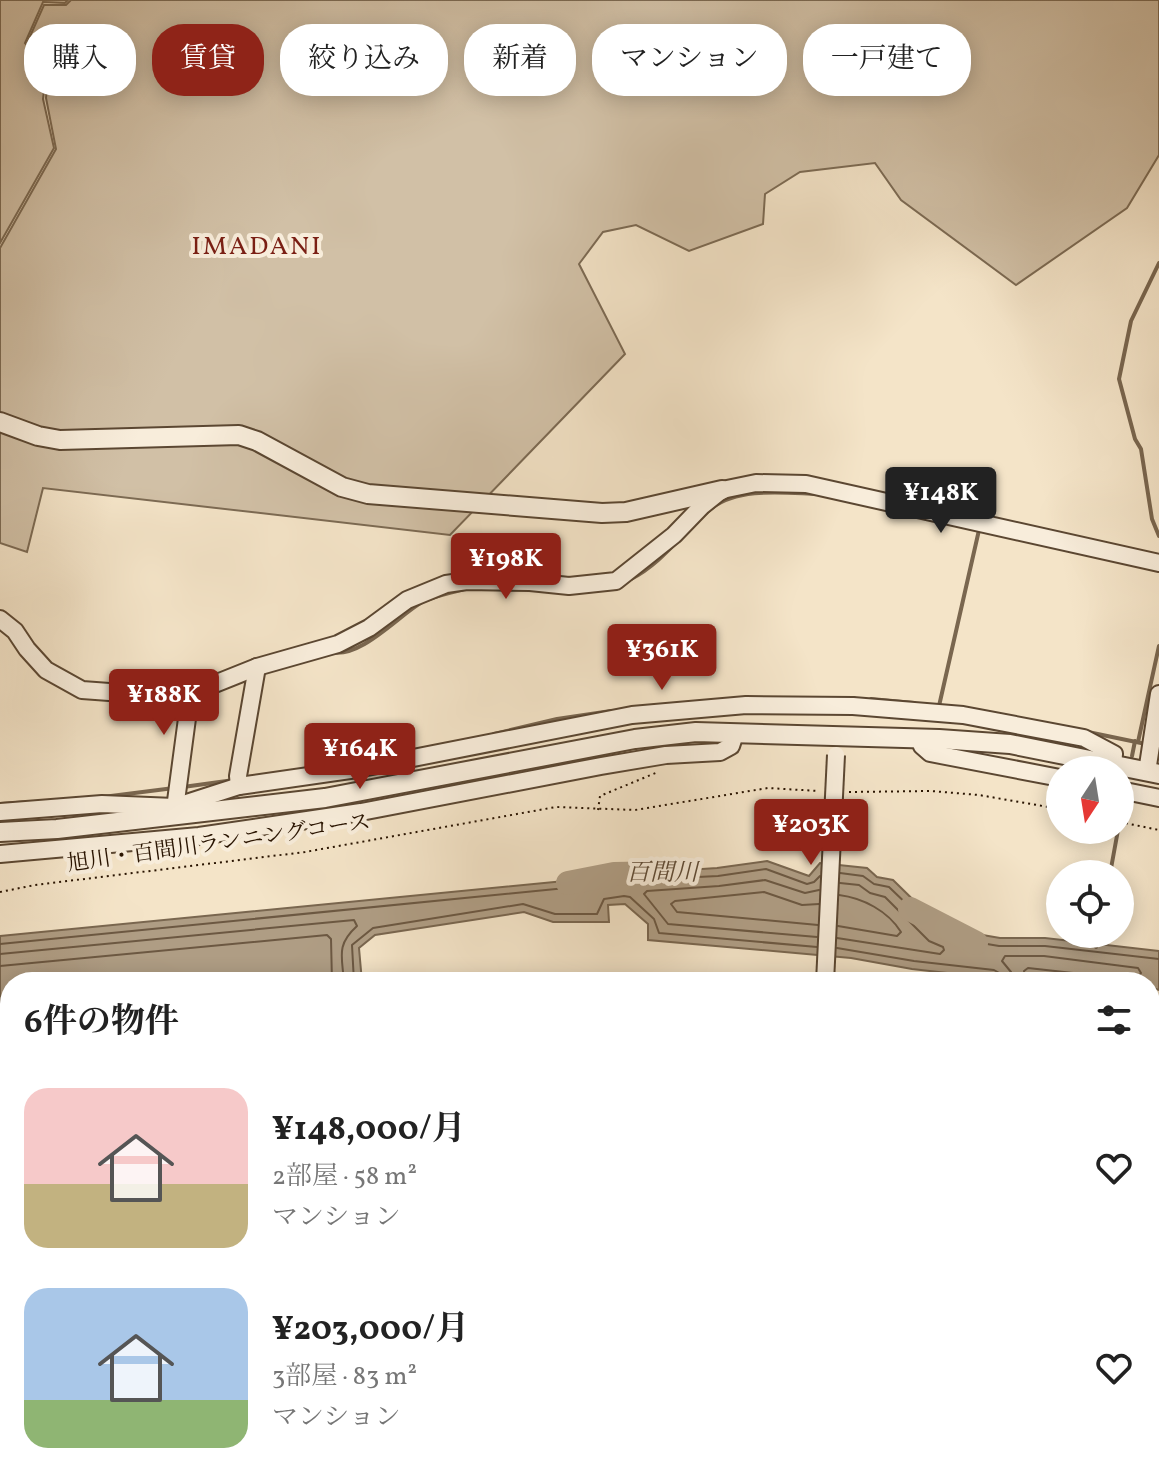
<!DOCTYPE html>
<html lang="ja">
<head>
<meta charset="utf-8">
<style>
  body { margin:0; font-family:Vollkorn,"Noto Serif JP",serif; background:#f6f6f6; color:#222; height:100vh; display:flex; flex-direction:column; font-size:30px; white-space:nowrap }
  * { box-sizing:border-box; margin:0 }
  p { font-size:26px; color:#767676 }
  .icon { flex:none; width:44px; height:44px; fill:none; stroke:currentColor; stroke-width:2; stroke-linecap:round; stroke-linejoin:round }
  .map { position:relative; flex:1; overflow:hidden }
  .side { position:absolute; left:0px; top:972px; width:1160px; height:512px; display:flex; flex-direction:column; background:#fff; border-radius:32px 32px 0 0; box-shadow:0 4px 20px #0003 }
  .side>* { flex:none }
  .top-card { position:absolute; left:24px; top:24px; width:1112px; height:72px; display:flex; gap:16px }
  .needle { width:52px; rotate:192deg }
  .controls { position:absolute; left:1046px; top:756px; display:grid; gap:16px }
  .controls a { display:grid; place-items:center; width:88px; height:88px; border-radius:50%; background:#fff; box-shadow:0 4px 20px #0003; font-size:40px }
  .price { position:absolute; translate:-50% -68px; padding:0 18px; border-radius:8px; background:#8f2418; color:#fff; font-size:26px; line-height:52px; filter:drop-shadow(0 2px 4px #0008) }
  .price::after { content:''; position:absolute; left:50%; top:48px; width:24px; height:18px; margin-left:-12px; background:inherit; clip-path:polygon(0 0,100% 0,50% 100%) }
  .price.selected { background:#222; color:#fff }
  ul { padding:0; list-style:none }
  li { display:flex; align-items:center; gap:24px; height:200px; padding:0 24px }
  li span { display:grid; place-items:center; flex:none; width:224px; height:160px; border-radius:24px; color:#555 }
  li>.icon { margin-inline-start:auto }
  span .icon { width:96px; height:96px; fill:#fffc; stroke-width:1 }
  li b { font-size:34px }
  h2 { display:flex; justify-content:space-between; align-items:center; height:96px; padding:0 24px; font-size:34px }
  .pill { padding:0 28px; border-radius:32px; background:#fff; box-shadow:0 4px 20px #0003; font-size:28px; line-height:72px }
  .pill.selected { background:#8f2418; color:#fff }
  .map>svg:first-child { display:block }
  .green { fill:#d1c0a6; stroke:#7c6a53; stroke-width:2 }
  .water { fill:#af9d84; stroke:#79664f; stroke-width:2 }
  .lines { fill:none; stroke-linecap:round; stroke-linejoin:round }
  .shore { stroke:#6c5842; stroke-width:2 }
  .stream { stroke:#79664f; stroke-width:4 }
  .river { stroke:#af9d84; stroke-width:24 }
  .minor-casing { stroke:#5b4732; stroke-width:20 }
  .tertiary-casing { stroke:#5b4732; stroke-width:22 }
  .path { stroke:#281300; stroke-width:2; stroke-dasharray:2 4; stroke-linecap:butt }
  .minor { stroke:#f8eddb; stroke-width:16 }
  .tertiary { stroke:#f8eddb; stroke-width:18 }
  .minor-bridge-casing { stroke:#5b4732; stroke-width:20; stroke-linecap:butt }
  .minor-bridge { stroke:#f8eddb; stroke-width:16 }
  .labels { text-anchor:middle; dominant-baseline:central; stroke-width:8; stroke-linejoin:round; paint-order:stroke }
  .street-label { font-size:22px; fill:#281300; stroke:#f8eddb }
  .water-label { font-size:24px; font-style:italic; fill:#5e4a35; stroke:#f8eddb }
  .quarter-label { font-size:26px; letter-spacing:2px; fill:#7a1f14; stroke:#f8eddb }
</style>
</head>
<body>
<div class="map">
<svg width="1159" height="1484" viewBox="0 0 1159 1484">
  <rect width="100%" height="100%" fill="#f4e4c8"/>
  <filter id="stains"><feTurbulence type="fractalNoise" baseFrequency=".0025" numOctaves="4"/><feColorMatrix values="0 0 0 0 .2 0 0 0 0 .09 0 0 0 0 .02 0 0 0 .5 -.17"/></filter>
  <radialGradient id="worn" r=".72"><stop offset=".6" stop-color="#630" stop-opacity="0"/><stop offset="1" stop-color="#630" stop-opacity=".3"/></radialGradient>
  <g class="green">
    <polygon points="0,0 68,0 65,3 43,2 25,43 47,67 43,99 54,148 0,243"/>
    <polygon points="71,0 1159,0 1159,155 1127,208 1016,285 901,200 875,163 800,172 765,194 763,224 689,251 636,225 603,232 579,264 625,354 450,535 43,488 27,552 0,543 0,248 56,149 46,98 49,65 27,43 44,5 66,5"/>
    <polygon points="1150,1013 1159,1014 1159,1211 1150,1209"/>
    <polygon points="10,1080 10,1266 0,1267 0,1081"/>
  </g>
  <polygon class="water" points="767,861 809,876 820,863 867,868 877,877 893,880 942,928 1000,938 1045,938 1159,951 1159,990 1150,987 1150,982 1027,982 912,969 851,958 648,940 648,924 625,904 608,905 609,922 553,922 524,912 375,935 359,948 362,982 10,982 10,1065 0,1065 0,936 657,872 717,868"/>
  <g class="lines">
    <g class="shore">
      <polyline points="840,873 863,876 874,884 889,887 940,936 999,946 1045,946 1159,959"/>
      <polyline points="818,925 677,912 671,904 675,901 764,892 802,905 819,904"/>
      <path d="M838,926L897,936L901,932C888,911 863,898 839,895"/>
      <polyline points="817,937 668,924 644,894 647,891 719,886 765,880 805,893 819,890"/>
      <polyline points="837,938 940,954 944,950 943,947 929,941 885,897 870,893 859,885 840,883"/>
      <polyline points="0,944 657,879 718,876 766,869 807,884 814,882 820,876"/>
      <polyline points="837,948 914,961 994,970 1001,974 1002,982"/>
      <path d="M0,954L354,920L357,926C336,945 342,956 344,982"/>
      <polyline points="0,966 327,935 331,939 332,982"/>
      <polyline points="354,982 352,945 373,928 523,904 555,914 597,914 604,899 624,896 630,897 654,919 659,933 817,947"/>
      <polyline points="1013,982 1011,972 1002,961 1005,956 1044,956 1138,968 1141,973 1134,982"/>
      <polyline points="1025,982 1024,971 1028,968 1118,978 1121,982"/>
    </g>
    <g class="stream">
      <polyline points="1159,263 1131,321 1119,379 1135,439 1141,449 1152,519 1159,536"/>
      <path d="M631,579C664,562 683,531 712,508C739,487 785,493 817,494"/>
      <path d="M331,652C360,659 398,616 422,602C435,596 451,593 464,589"/>
      <polyline points="759,698 854,698"/>
      <polyline points="871,699 914,703"/>
      <polyline points="939,706 979,530 981,531"/>
      <polyline points="1088,732 1141,743"/>
      <polyline points="494,734 557,719 611,711"/>
      <polyline points="1138,742 1159,646"/>
      <polyline points="1132,756 1135,741"/>
      <polyline points="183,787 234,780"/>
      <polyline points="103,797 174,788"/>
      <polyline points="0,804 31,802"/>
      <polyline points="1120,819 1121,811"/>
      <polyline points="1110,874 1118,830"/>
      <polyline points="1096,947 1099,934"/>
      <polyline points="1,1384 6,1384 10,1379"/>
      <polyline points="109,1474 124,1484"/>
      <polyline points="185,1474 209,1484"/>
      <polyline points="455,1474 456,1484"/>
      <polyline points="776,1474 780,1484"/>
      <polyline points="156,1484 159,1474"/>
    </g>
    <g class="river">
      <polyline points="568,883 614,874 666,873"/>
      <polyline points="910,909 976,943"/>
    </g>
    <defs>
      <g id="minor">
        <polyline points="0,619 15,631 27,649 46,670 82,690 123,693 140,691 182,697 257,667 338,644 369,628 407,600 446,584 467,581 530,582 569,586 616,581 674,535 702,506 722,490 756,483 806,484 1159,563"/>
        <polyline points="919,739 922,746 930,753 1060,778"/>
        <polyline points="1147,772 1159,694"/>
        <polyline points="239,786 238,776 257,667"/>
        <polyline points="1120,790 1159,798"/>
        <polyline points="0,812 102,804 174,807 239,786 357,769 632,715 746,705 853,706 963,715 1084,738 1114,754 1113,765"/>
        <polyline points="174,816 190,696"/>
        <polyline points="0,854 199,836 361,812 601,766 666,755 720,752 731,746 735,734"/>
        <polyline points="1150,1291 1159,1293"/>
        <polyline points="352,1474 372,1484"/>
        <polyline points="768,1474 769,1484"/>
        <polyline points="813,1474 815,1484"/>
        <polyline points="1056,1474 1073,1484"/>
        <polyline points="0,1483 1,1484"/>
        <polyline points="385,1484 388,1474"/>
        <polyline points="529,1484 531,1474"/>
        <polyline points="612,1484 613,1474"/>
        <polyline points="877,1484 880,1474"/>
        <polyline points="1006,1484 1009,1474"/>
      </g>
      <g id="tertiary">
        <polyline points="0,422 38,436 60,440 239,435 257,441 342,487 368,494 602,513 626,512 722,490"/>
        <polyline points="0,832 57,829 325,798 635,739 696,732 939,739 1010,744 1159,774"/>
        <polyline points="1150,1270 1159,1271"/>
        <polyline points="0,1339 10,1339"/>
      </g>
    </defs>
    <use href="#minor" class="minor-casing"/>
    <use href="#tertiary" class="tertiary-casing"/>
    <g class="path">
      <polyline points="849,792 931,791 979,795 1060,809"/>
      <polyline points="598,810 600,796 658,772"/>
      <polyline points="1120,822 1159,830"/>
      <polyline points="0,892 35,885 305,852 556,807 635,810 768,788 818,791"/>
    </g>
    <use href="#minor" class="minor"/>
    <use href="#tertiary" class="tertiary"/>
    <defs>
      <polyline id="minor-bridge" points="825,982 836,755"/>
    </defs>
    <use href="#minor-bridge" class="minor-bridge-casing"/>
    <use href="#minor-bridge" class="minor-bridge"/>
  </g>
  <g class="labels">
    <g class="street-label">
      <text transform="translate(219 844) rotate(-8)">旭川・百間川ランニングコース</text>
    </g>
    <g class="water-label">
      <text x="662" y="874">百間川</text>
    </g>
    <g class="quarter-label">
      <text x="257" y="247">IMADANI</text>
    </g>
  </g>
  <rect width="100%" height="100%" filter="url(#stains)"/>
  <rect width="100%" height="100%" fill="url(#worn)"/>
</svg>
<div class="controls">
<a><svg class="needle" viewBox="-14 -14 28 28"><path d="M0-13l5 13h-10z" fill="#e53935"/><path d="M0 13l5-13h-10z" fill="#767676"/></svg></a>
<a><svg class="icon" aria-label="locate" viewBox="0 0 24 24"><circle cx="12" cy="12" r="6"/><path d="M12 2v4M12 18v4M2 12h4M18 12h4"/></svg></a>
</div>
<b class="price selected" style="left:941px;top:535px">¥148K</b>
<b class="price" style="left:506px;top:601px">¥198K</b>
<b class="price" style="left:662px;top:692px">¥361K</b>
<b class="price" style="left:164px;top:737px">¥188K</b>
<b class="price" style="left:360px;top:791px">¥164K</b>
<b class="price" style="left:811px;top:867px">¥203K</b>
<div class="top-card">
<a class="pill">購入</a>
<a class="pill selected">賃貸</a>
<a class="pill">絞り込み</a>
<a class="pill">新着</a>
<a class="pill">マンション</a>
<a class="pill">一戸建て</a>
</div>
<section class="side">
<h2>6件の物件<svg class="icon" aria-label="filters" viewBox="0 0 24 24"><path d="M4 7h16M4 17h16"/><circle cx="9" cy="7" r="2"/><circle cx="15" cy="17" r="2"/></svg></h2>
<ul>
<li><span style="background:linear-gradient(#f6c9c9 60%,#c2b280 0)"><svg class="icon" aria-label="home" viewBox="0 0 24 24"><path d="M3 11l9-7 9 7M6 9v11h12V9"/></svg></span><div><b>¥148,000/月</b><p>2部屋 · 58 m²</p><p>マンション</p></div><svg class="icon" aria-label="heart" viewBox="0 0 24 24"><path d="M12 20l-8-8c-3-5 5-10 8-4 3-6 11-1 8 4z"/></svg></li>
<li><span style="background:linear-gradient(#a9c7e8 70%,#8fb573 0)"><svg class="icon" aria-label="home" viewBox="0 0 24 24"><path d="M3 11l9-7 9 7M6 9v11h12V9"/></svg></span><div><b>¥203,000/月</b><p>3部屋 · 83 m²</p><p>マンション</p></div><svg class="icon" aria-label="heart" viewBox="0 0 24 24"><path d="M12 20l-8-8c-3-5 5-10 8-4 3-6 11-1 8 4z"/></svg></li>
</ul>
</section>
</div>
</body>
</html>
